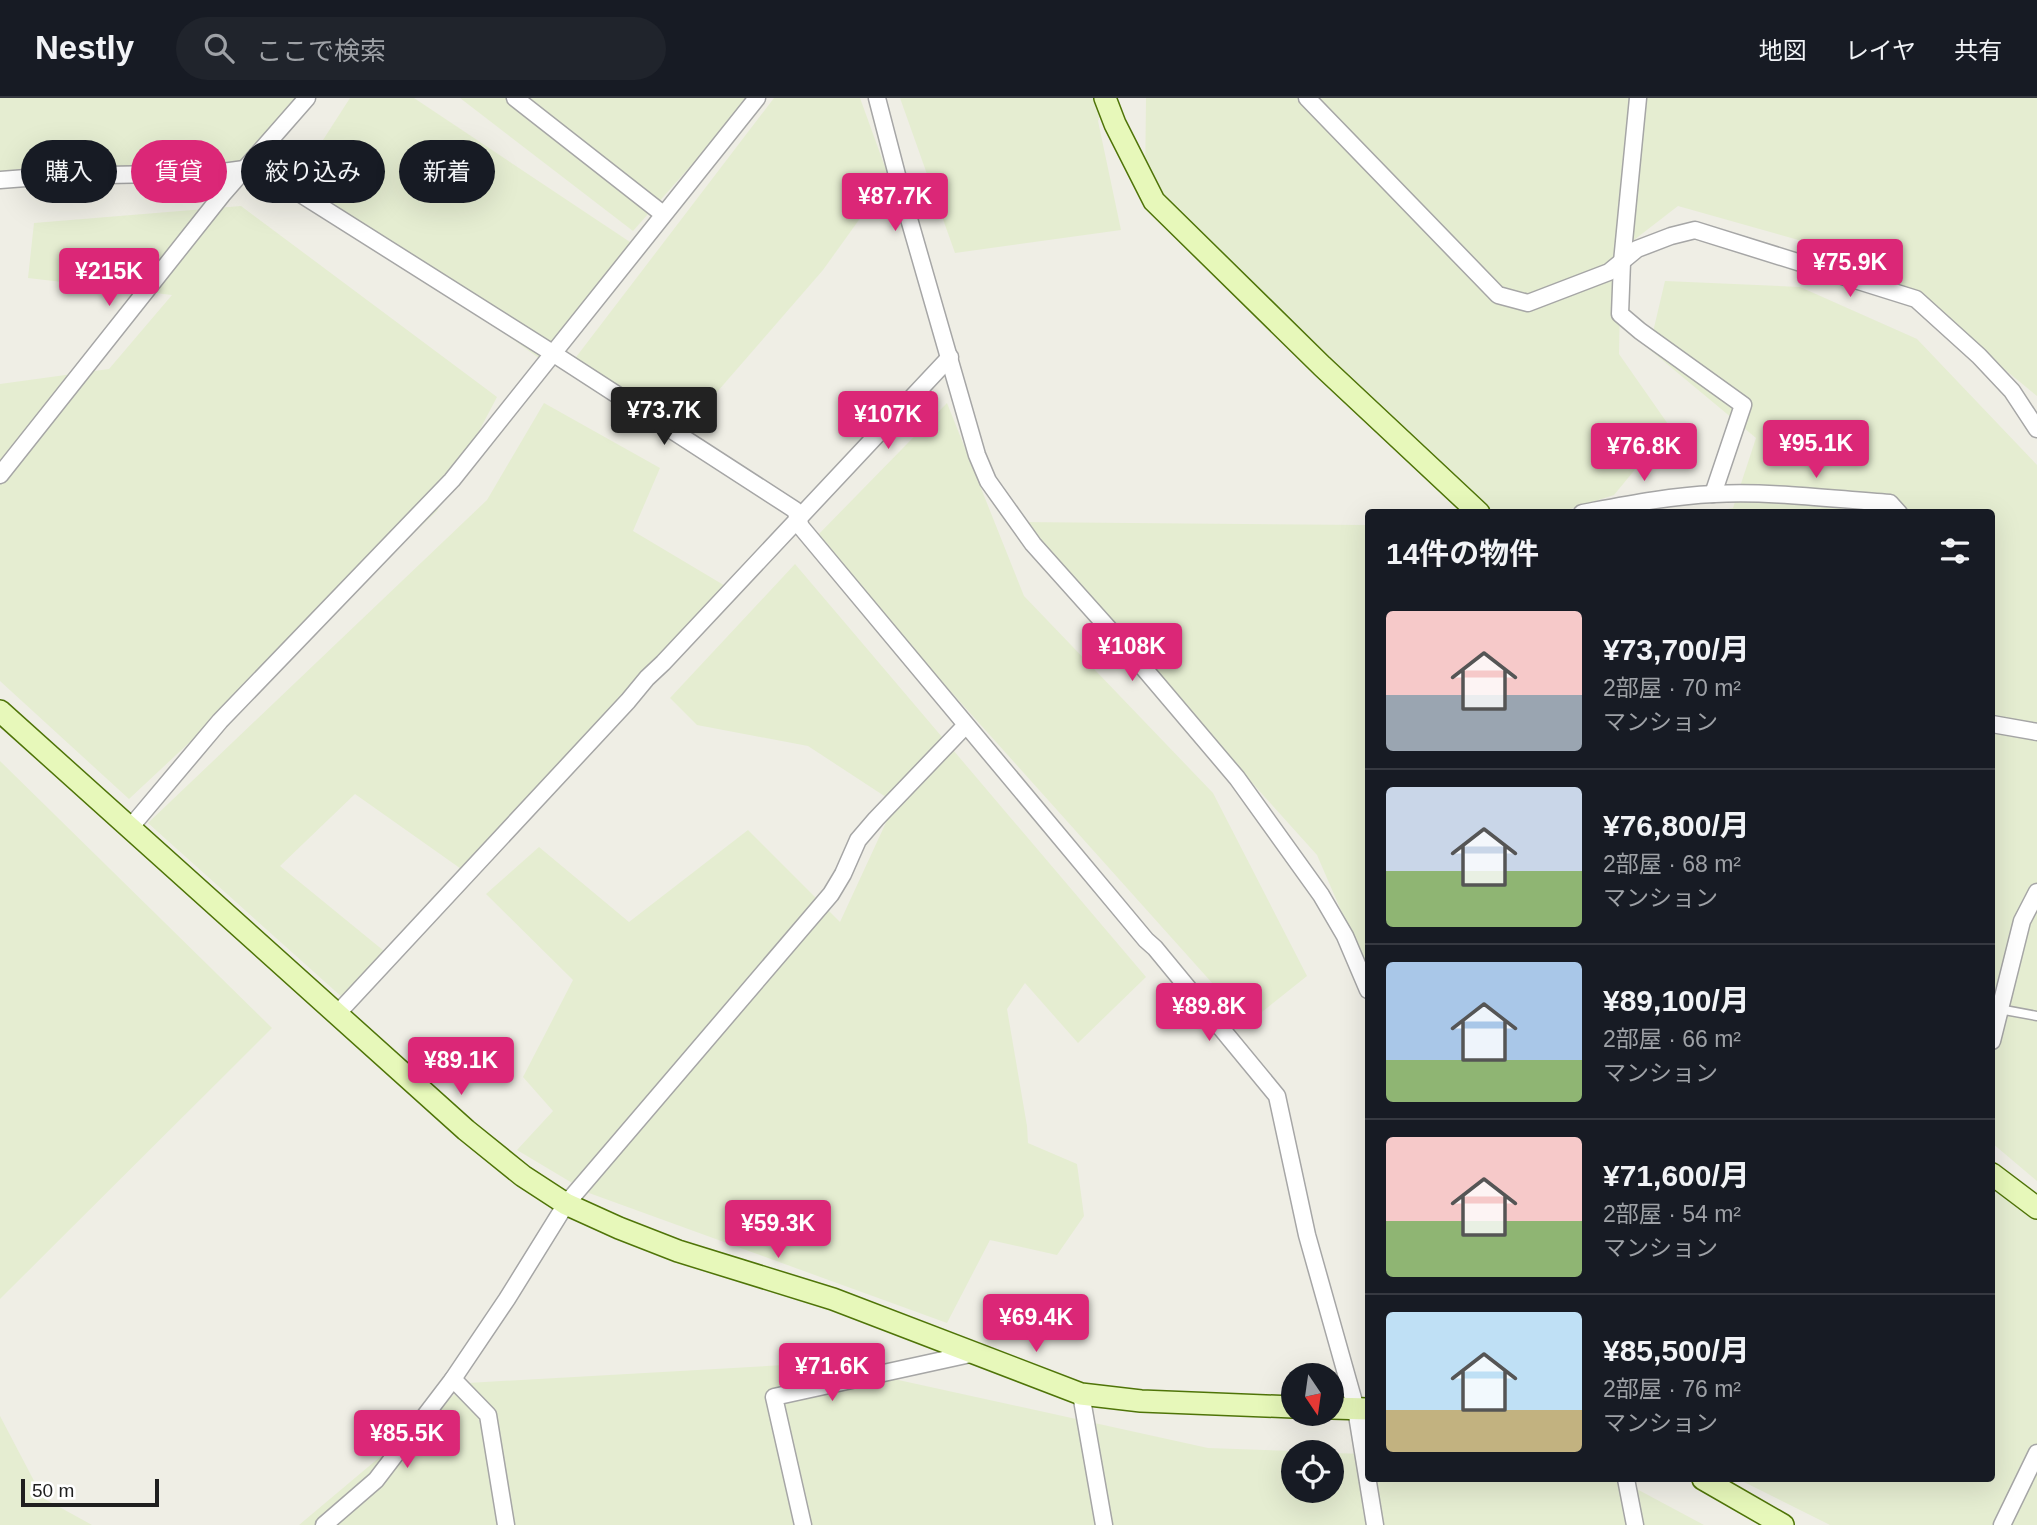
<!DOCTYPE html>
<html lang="ja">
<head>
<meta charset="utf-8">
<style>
  body { margin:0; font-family:Helvetica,"Noto Sans JP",sans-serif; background:#20242c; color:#f1f3f6; height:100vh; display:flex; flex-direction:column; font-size:26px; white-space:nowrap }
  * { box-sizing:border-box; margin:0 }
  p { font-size:23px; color:#9ea1a6 }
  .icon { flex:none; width:38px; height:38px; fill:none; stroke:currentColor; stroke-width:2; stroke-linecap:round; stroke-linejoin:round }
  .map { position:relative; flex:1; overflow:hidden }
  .panel { position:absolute; left:1365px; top:411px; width:630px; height:973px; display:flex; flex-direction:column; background:#171b24; border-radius:7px; box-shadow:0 7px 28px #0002 }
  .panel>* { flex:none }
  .hud { position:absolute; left:21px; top:42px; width:665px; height:63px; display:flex; gap:14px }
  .needle { width:46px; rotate:167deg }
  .buttons { position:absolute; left:1281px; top:1265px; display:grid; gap:14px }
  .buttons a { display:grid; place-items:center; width:63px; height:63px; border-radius:50%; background:#171b24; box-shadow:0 7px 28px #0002; font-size:35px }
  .scale { position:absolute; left:21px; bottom:18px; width:138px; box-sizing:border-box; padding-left:7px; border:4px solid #1f1f1f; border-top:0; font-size:19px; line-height:24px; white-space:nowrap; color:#1f1f1f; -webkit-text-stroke:5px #fff; paint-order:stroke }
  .price { position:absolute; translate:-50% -60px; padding:0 16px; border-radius:7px; background:#db2777; color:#fff; font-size:23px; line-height:46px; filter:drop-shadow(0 2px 4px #0008) }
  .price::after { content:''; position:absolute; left:50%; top:42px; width:21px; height:16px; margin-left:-10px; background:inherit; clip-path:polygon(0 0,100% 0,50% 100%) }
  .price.on { background:#222; color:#fff }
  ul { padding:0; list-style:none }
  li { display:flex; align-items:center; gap:21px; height:175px; padding:0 21px }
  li+li { border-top:2px solid #363941 }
  li span { display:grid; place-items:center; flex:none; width:196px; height:140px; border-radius:7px; color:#555 }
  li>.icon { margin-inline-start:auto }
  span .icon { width:84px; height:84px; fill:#fffc; stroke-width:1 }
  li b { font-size:30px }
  h2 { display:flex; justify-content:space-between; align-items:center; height:84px; padding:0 21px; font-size:30px }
  .chip { padding:0 24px; border-radius:32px; background:#171b24; box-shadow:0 7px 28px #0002; font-size:24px; line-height:63px }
  .chip.on { background:#db2777; color:#fff }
  header { display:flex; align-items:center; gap:42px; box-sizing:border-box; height:98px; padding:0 35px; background:#171b24; border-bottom:2px solid #363941 }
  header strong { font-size:33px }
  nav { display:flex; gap:38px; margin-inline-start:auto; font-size:24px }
  .search { width:490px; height:63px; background:#20242c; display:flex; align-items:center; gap:18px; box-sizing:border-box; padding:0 24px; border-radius:38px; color:#9ea1a6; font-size:26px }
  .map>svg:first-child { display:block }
  .farmland { fill:#e5edd1 }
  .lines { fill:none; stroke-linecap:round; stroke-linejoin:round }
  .lane-casing { stroke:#a6a6a6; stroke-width:11 }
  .street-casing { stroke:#a6a6a6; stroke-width:19 }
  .secondary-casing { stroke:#4f7408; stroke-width:24 }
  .lane { stroke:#fff; stroke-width:8 }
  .street { stroke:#fff; stroke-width:16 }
  .secondary { stroke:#e7f8ba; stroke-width:21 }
</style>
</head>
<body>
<header>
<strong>Nestly</strong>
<div class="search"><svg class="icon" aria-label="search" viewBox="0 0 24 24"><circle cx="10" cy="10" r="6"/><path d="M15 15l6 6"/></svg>ここで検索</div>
<nav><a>地図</a><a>レイヤ</a><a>共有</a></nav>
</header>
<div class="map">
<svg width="2037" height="1427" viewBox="0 0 2037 1427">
  <rect width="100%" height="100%" fill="#efeee5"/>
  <g class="farmland">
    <polygon points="0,0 307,0 261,75 0,86"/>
    <polygon points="350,0 414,0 636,148 543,263 296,84"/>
    <polygon points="460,0 751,0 633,133"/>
    <polygon points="774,0 860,0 889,80 823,172 677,340 570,267"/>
    <polygon points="900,0 1108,0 1098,23 1121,132 955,155"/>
    <polygon points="1146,0 2037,0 2037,298 1870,162 1678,108 1621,152 1619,256 1670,329 1614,397 1558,415 1473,415 1145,91"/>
    <polygon points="241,108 497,299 437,413 129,701 0,583 0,286 109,271 172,197 28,180 34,125"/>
    <polygon points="1665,183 1800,189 1917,241 2037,367 2037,1083 1992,1045 1992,415 1705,415 1733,410 1756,340 1649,251"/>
    <polygon points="544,305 660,370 633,433 727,489 464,773 355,696 280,768 395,862 353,909 148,725 487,402"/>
    <polygon points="947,305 1024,498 1213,695 1307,878 1248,925 814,441"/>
    <polygon points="1017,424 1368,427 1368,875 1317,757"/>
    <polygon points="795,466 1146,879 1078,945 1025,885 1007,911 1027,1028 1028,1045 1077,1066 1084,1118 1057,1157 990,1142 947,1225 589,1095 517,1052 553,1013 523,979 573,882 486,796 539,749 629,824 748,732 840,824 895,705 808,648 697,627 670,600"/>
    <polygon points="0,663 272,930 0,1201"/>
    <polygon points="1992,1082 2037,1121 2037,1427 1830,1427 1738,1381 1992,1381"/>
    <polygon points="821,1265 1208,1350 1323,1354 1293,1354 1293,1393 1332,1393 1332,1355 1368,1356 1368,1381 1618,1381 1704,1427 299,1427 468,1285"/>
    <polygon points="0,1318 43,1400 92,1427 0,1427"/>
  </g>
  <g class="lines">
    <defs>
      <polyline id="lane" points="1999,911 2037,918"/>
      <g id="street">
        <polyline points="515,0 663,116"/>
        <polyline points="877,0 903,100 977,357 988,383 1033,446 1136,561 1237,680 1321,797 1345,838 1368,892"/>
        <polyline points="1307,0 1498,197 1528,205 1609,174 1637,151 1671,138 1695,132 1916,201 1979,258 2012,293 2037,331"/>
        <polyline points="1638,0 1622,164 1620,216 1640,233 1743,307 1713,396"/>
        <polyline points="0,82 52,78 215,75 258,69 554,256 795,412 801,429 1146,842 1155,850 1277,998 1307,1137 1356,1311 1375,1427"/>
        <polyline points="0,377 222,97 307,0"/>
        <path d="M1582,415C1625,407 1670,398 1714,396C1772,393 1832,401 1890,405L1899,415"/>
        <polyline points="1992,626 2037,634"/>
        <polyline points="129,731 220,623 452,382 757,0"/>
        <polyline points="337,916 628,603 647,580 663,565 950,259"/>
        <polyline points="1992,943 2022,823 2037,794"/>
        <polyline points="453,1281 488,1317 506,1427"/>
        <polyline points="1081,1296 1104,1427"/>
        <polyline points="1626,1381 1635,1427"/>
        <polyline points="324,1427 376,1382 453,1281 507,1201 566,1106 831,796 843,776 858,742 876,721 966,627"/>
        <polyline points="803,1427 774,1299 975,1255"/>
        <polyline points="2002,1427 2037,1355"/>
      </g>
      <g id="secondary">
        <polyline points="1105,0 1115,26 1154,103 1322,268 1479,415"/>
        <polyline points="0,613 466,1032 523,1078 566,1106 619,1130 678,1153 833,1201 1081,1296 1141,1303 1293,1309"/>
        <polyline points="1992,1076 2037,1110"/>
        <polyline points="1332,1310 1368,1311"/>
        <polyline points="1703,1381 1783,1427"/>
      </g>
    </defs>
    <use href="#lane" class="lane-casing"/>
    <use href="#street" class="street-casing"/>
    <use href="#secondary" class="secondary-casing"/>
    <use href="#lane" class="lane"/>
    <use href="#street" class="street"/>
    <use href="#secondary" class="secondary"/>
  </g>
</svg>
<div class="buttons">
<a><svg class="needle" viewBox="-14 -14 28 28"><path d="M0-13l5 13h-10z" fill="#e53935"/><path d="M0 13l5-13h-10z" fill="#9ea1a6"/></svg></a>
<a><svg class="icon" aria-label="locate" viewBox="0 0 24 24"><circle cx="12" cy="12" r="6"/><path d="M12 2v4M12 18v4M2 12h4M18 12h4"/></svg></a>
</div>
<div class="scale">50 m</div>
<b class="price" style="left:895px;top:135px">¥87.7K</b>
<b class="price" style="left:1850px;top:201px">¥75.9K</b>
<b class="price" style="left:109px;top:210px">¥215K</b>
<b class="price on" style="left:664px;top:349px">¥73.7K</b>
<b class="price" style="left:888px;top:353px">¥107K</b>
<b class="price" style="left:1816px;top:382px">¥95.1K</b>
<b class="price" style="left:1644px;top:385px">¥76.8K</b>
<b class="price" style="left:1132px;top:585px">¥108K</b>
<b class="price" style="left:1209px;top:945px">¥89.8K</b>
<b class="price" style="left:461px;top:999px">¥89.1K</b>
<b class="price" style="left:778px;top:1162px">¥59.3K</b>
<b class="price" style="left:1036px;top:1256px">¥69.4K</b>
<b class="price" style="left:832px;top:1305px">¥71.6K</b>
<b class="price" style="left:407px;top:1372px">¥85.5K</b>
<div class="hud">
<a class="chip">購入</a>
<a class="chip on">賃貸</a>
<a class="chip">絞り込み</a>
<a class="chip">新着</a>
</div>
<section class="panel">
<h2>14件の物件<svg class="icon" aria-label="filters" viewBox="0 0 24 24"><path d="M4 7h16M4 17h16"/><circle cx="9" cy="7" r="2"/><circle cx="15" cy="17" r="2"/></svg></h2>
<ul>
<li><span style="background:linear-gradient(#f6c9c9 60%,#9aa5b1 0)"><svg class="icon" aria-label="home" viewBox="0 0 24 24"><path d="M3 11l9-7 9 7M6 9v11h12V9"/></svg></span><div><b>¥73,700/月</b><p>2部屋 · 70 m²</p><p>マンション</p></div></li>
<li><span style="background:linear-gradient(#c9d6e8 60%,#8fb573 0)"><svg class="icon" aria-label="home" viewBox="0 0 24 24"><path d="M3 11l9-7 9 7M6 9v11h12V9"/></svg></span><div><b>¥76,800/月</b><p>2部屋 · 68 m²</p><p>マンション</p></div></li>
<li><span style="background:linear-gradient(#a9c7e8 70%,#8fb573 0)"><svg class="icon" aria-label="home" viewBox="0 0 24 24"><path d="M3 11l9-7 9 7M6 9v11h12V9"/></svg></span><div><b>¥89,100/月</b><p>2部屋 · 66 m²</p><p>マンション</p></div></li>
<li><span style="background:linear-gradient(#f6c9c9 60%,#8fb573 0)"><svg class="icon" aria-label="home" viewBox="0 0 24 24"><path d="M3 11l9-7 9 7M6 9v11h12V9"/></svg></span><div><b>¥71,600/月</b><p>2部屋 · 54 m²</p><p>マンション</p></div></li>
<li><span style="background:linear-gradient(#bfe0f5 70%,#c2b280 0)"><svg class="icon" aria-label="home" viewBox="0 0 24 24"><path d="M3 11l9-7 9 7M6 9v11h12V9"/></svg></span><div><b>¥85,500/月</b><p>2部屋 · 76 m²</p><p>マンション</p></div></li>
</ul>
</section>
</div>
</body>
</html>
